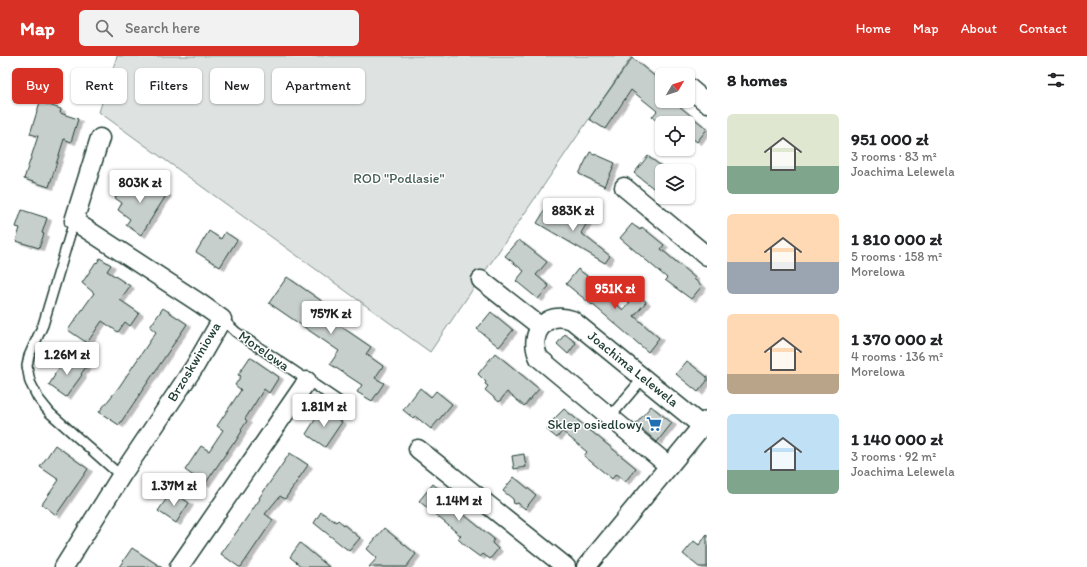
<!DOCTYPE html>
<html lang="en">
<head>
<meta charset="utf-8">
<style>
  body { margin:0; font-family:Itim,sans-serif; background:#f2f2f2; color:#202124; height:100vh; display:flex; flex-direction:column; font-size:15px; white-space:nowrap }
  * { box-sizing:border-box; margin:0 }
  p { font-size:13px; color:#757577 }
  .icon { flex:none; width:22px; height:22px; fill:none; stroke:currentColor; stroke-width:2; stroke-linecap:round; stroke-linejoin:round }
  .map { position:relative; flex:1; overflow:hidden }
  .panel { display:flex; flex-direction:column; background:#fff; width:380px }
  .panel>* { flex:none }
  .banner { position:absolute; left:12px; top:12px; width:380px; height:36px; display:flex; gap:8px }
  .needle { width:26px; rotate:51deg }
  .tools { position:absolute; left:655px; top:12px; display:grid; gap:8px }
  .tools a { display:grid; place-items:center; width:40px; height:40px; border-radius:6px; background:#fff; box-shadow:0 1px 3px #0004; font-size:20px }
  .price { position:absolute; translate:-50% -34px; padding:0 9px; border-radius:4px; background:#fff; color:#222; font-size:13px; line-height:26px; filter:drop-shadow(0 1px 2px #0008) }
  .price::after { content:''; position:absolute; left:50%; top:24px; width:12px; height:9px; margin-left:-6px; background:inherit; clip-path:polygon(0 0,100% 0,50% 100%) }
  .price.on { background:#d93025; color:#fff }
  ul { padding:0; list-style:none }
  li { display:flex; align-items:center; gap:12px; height:100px; padding:0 20px }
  li span { display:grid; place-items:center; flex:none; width:112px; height:80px; border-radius:6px; color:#555 }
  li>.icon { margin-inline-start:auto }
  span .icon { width:48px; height:48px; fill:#fffc; stroke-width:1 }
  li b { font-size:17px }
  h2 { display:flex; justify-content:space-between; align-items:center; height:48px; padding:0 20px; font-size:17px }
  .tag { padding:0 14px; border-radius:6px; background:#fff; box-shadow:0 1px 3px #0004; font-size:14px; line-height:36px }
  .tag.on { background:#d93025; color:#fff }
  header { display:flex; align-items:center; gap:24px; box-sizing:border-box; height:56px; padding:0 20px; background:#d93025; color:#fff }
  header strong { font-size:19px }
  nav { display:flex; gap:22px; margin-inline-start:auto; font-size:14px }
  .search { width:280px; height:36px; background:#f2f2f2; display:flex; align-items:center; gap:10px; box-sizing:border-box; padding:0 14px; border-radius:6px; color:#757577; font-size:15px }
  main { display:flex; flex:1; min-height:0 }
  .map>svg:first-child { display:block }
  .green { fill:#dee3e2; stroke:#7e908b }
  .building { fill:#c7cfcc; stroke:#1f3d34; filter:url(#shadow) }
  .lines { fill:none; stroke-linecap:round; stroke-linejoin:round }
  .service-casing { stroke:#1f3d34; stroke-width:12 }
  .minor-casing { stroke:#1f3d34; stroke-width:21 }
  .service { stroke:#fff; stroke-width:9 }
  .minor { stroke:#fff; stroke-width:18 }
  .labels { text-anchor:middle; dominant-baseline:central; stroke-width:3; stroke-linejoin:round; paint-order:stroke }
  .park-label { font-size:14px; fill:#455e57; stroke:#fff }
  .street-label { font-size:14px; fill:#1f3d34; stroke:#fff }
  .poi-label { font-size:14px; fill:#1f3d34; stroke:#fff; text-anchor:end }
</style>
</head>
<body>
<header>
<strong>Map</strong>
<div class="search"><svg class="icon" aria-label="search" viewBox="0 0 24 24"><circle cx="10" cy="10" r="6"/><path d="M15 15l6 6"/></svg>Search here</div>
<nav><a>Home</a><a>Map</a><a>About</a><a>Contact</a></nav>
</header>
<main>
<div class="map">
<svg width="707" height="511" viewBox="0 0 707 511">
  <defs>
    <filter id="shadow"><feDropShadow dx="4.5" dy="2.5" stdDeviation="0" flood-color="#0004"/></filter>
  </defs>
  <rect width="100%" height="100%" fill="#fff"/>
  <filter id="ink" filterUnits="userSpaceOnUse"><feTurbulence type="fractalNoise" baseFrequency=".025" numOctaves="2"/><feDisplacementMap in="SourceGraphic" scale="8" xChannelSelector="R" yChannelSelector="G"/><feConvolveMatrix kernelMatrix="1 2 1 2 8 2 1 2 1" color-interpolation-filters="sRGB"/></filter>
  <g filter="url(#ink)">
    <polygon class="green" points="117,0 632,0 430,296 99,56"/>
    <g class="building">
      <polygon points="632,2 662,26 662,45 673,45 707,73 697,86 688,79 688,67 659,67 652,61 657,55 631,34 605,73 589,63"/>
      <polygon points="40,46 61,53 60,57 78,63 71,86 64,83 49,131 24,123 38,80 30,78"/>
      <polygon points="590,96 615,107 605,130 579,118"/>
      <polygon points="648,100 662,111 662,139 634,117"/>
      <polygon points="145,123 167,138 141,179 126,169 130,163 118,154 122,147 115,142 127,124 140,132"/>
      <polygon points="574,152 590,162 581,177 610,200 605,207 537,167 545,154 566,166"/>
      <polygon points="22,154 47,162 42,177 44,178 39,192 16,185 20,172 16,171"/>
      <polygon points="632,168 640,174 642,171 664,189 661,193 695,222 694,223 702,230 691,243 665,224 667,222 620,182"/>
      <polygon points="209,175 221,183 225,176 237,184 220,211 196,196"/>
      <polygon points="519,184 547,206 536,219 549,230 538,243 516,225 524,215 505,200"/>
      <polygon points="100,202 111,209 107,215 130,230 120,244 139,257 130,270 125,266 118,276 102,265 87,287 68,274 94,237 82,227 96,206 97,207"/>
      <polygon points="578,213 592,224 591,227 623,254 637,238 646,246 634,260 659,282 648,296 592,248 592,249 566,228"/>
      <polygon points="287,221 339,257 333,265 371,291 366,298 383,310 375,322 384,327 372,345 357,336 362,329 330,308 339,295 269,247"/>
      <polygon points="163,252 187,268 119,369 99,356 119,331 156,276 150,271"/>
      <polygon points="491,256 513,274 499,291 477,273"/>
      <polygon points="565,278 576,287 568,298 557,288"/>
      <polygon points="495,297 539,333 524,350 507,336 499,346 485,334 488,330 485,328 486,326 478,318"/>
      <polygon points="69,299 86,311 81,318 82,319 66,341 49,329 55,319 54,319"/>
      <polygon points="250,301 279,321 269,337 264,333 245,363 247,365 241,374 242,375 234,388 233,387 205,428 185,414 201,390 209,395 223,374 217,370 241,334 235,329 241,320 238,319"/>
      <polygon points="687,305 707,321 707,325 698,336 676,318"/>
      <polygon points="420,332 431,341 436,335 452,348 431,373 415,360 413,362 403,354"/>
      <polygon points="651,350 672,367 657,386 636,368"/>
      <polygon points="322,353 342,366 325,391 306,378"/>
      <polygon points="564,353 636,412 625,426 616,418 612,423 584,400 587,396 562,375 557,382 547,374 553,366 552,365"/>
      <polygon points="55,389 88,413 56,459 42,448 59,424 40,411"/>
      <polygon points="290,397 308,409 285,443 280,440 265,458 273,464 241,511 239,511 221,498 260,443 259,442"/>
      <polygon points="524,398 526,411 514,413 512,400"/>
      <polygon points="514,421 536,439 525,453 518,447 514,448 513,443 503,435"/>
      <polygon points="433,428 461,451 458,454 494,483 492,487 498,493 490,503 483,498 480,501 469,493 458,483 461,480 419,445"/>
      <polygon points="172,435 189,447 176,467 158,455"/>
      <polygon points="321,456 336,466 338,464 360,482 349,495 314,467"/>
      <polygon points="384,472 416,498 406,511 369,511 377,502 367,493"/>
      <polygon points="707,479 707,511 699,511 683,498 694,485 699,489"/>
      <polygon points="300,487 329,511 302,511 290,501"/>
      <polygon points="132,492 161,511 119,511"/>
    </g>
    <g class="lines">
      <defs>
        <g id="service">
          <polyline points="74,165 43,269 29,300 27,310 30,326 38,342 50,357 121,420"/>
          <polyline points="222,263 236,276 340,346"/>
          <polyline points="610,361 643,322"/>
        </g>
        <g id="minor">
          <polyline points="688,31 707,47"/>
          <polyline points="624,131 707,200"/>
          <polyline points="481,224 541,271"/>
          <polyline points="418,393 566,511"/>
          <path d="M669,410L539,302C527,278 546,254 572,264L702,370"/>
          <polyline points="64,511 121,420 195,310 222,263 201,248 74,165 100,82"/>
          <polyline points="179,511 307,325"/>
          <polyline points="586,511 707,364"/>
        </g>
      </defs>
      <use href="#service" class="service-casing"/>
      <use href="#minor" class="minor-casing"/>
      <use href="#service" class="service"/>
      <use href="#minor" class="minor"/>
    </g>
  </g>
  <defs>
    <symbol id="supermarket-bare" viewBox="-9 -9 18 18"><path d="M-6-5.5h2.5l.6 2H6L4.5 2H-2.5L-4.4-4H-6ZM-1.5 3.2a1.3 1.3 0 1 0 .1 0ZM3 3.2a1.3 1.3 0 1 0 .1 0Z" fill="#1f6fb2" stroke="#fff" stroke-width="2.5" paint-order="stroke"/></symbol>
  </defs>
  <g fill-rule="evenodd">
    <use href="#supermarket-bare" x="643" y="357" width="22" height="22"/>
  </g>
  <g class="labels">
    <g class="park-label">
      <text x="399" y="122">ROD "Podlasie"</text>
    </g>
    <g class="street-label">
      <text transform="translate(264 295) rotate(35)">Morelowa</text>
      <text transform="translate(194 306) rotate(-59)">Brzoskwiniowa</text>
      <text transform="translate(633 313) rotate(39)">Joachima Lelewela</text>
    </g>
    <g class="poi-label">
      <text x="642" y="368">Sklep osiedlowy</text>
    </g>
  </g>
</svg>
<div class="tools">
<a><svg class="needle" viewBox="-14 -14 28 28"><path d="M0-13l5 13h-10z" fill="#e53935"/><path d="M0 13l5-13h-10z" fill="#757577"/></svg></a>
<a><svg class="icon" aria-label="locate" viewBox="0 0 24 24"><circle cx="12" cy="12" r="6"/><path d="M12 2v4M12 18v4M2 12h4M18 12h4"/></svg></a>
<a><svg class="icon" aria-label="layers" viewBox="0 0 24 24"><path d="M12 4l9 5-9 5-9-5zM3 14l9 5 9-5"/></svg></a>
</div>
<b class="price" style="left:140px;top:148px">803K zł</b>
<b class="price" style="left:573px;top:176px">883K zł</b>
<b class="price on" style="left:615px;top:254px">951K zł</b>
<b class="price" style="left:331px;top:279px">757K zł</b>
<b class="price" style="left:67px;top:320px">1.26M zł</b>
<b class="price" style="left:324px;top:372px">1.81M zł</b>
<b class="price" style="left:174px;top:451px">1.37M zł</b>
<b class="price" style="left:459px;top:466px">1.14M zł</b>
<div class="banner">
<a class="tag on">Buy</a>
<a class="tag">Rent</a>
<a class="tag">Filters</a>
<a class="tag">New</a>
<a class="tag">Apartment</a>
</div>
</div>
<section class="panel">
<h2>8 homes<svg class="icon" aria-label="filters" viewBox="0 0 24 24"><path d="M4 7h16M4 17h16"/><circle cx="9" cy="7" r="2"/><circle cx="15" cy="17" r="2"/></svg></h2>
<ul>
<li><span style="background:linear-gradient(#dfe7d0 65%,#7fa58c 0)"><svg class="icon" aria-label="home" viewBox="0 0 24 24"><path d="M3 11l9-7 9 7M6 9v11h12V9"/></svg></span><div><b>951 000 zł</b><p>3 rooms · 83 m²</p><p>Joachima Lelewela</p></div></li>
<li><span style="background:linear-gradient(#ffd9b3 60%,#9aa5b1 0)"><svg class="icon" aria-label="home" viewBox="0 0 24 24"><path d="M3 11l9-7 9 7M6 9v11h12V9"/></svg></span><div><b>1 810 000 zł</b><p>5 rooms · 158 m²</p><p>Morelowa</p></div></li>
<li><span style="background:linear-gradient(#ffd9b3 75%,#b9a48a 0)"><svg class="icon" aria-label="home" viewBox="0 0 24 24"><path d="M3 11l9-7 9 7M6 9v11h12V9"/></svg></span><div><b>1 370 000 zł</b><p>4 rooms · 136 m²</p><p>Morelowa</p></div></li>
<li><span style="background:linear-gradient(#bfe0f5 70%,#7fa58c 0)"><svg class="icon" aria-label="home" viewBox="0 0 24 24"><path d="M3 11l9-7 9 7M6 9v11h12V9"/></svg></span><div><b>1 140 000 zł</b><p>3 rooms · 92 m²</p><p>Joachima Lelewela</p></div></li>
</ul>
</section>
</main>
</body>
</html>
